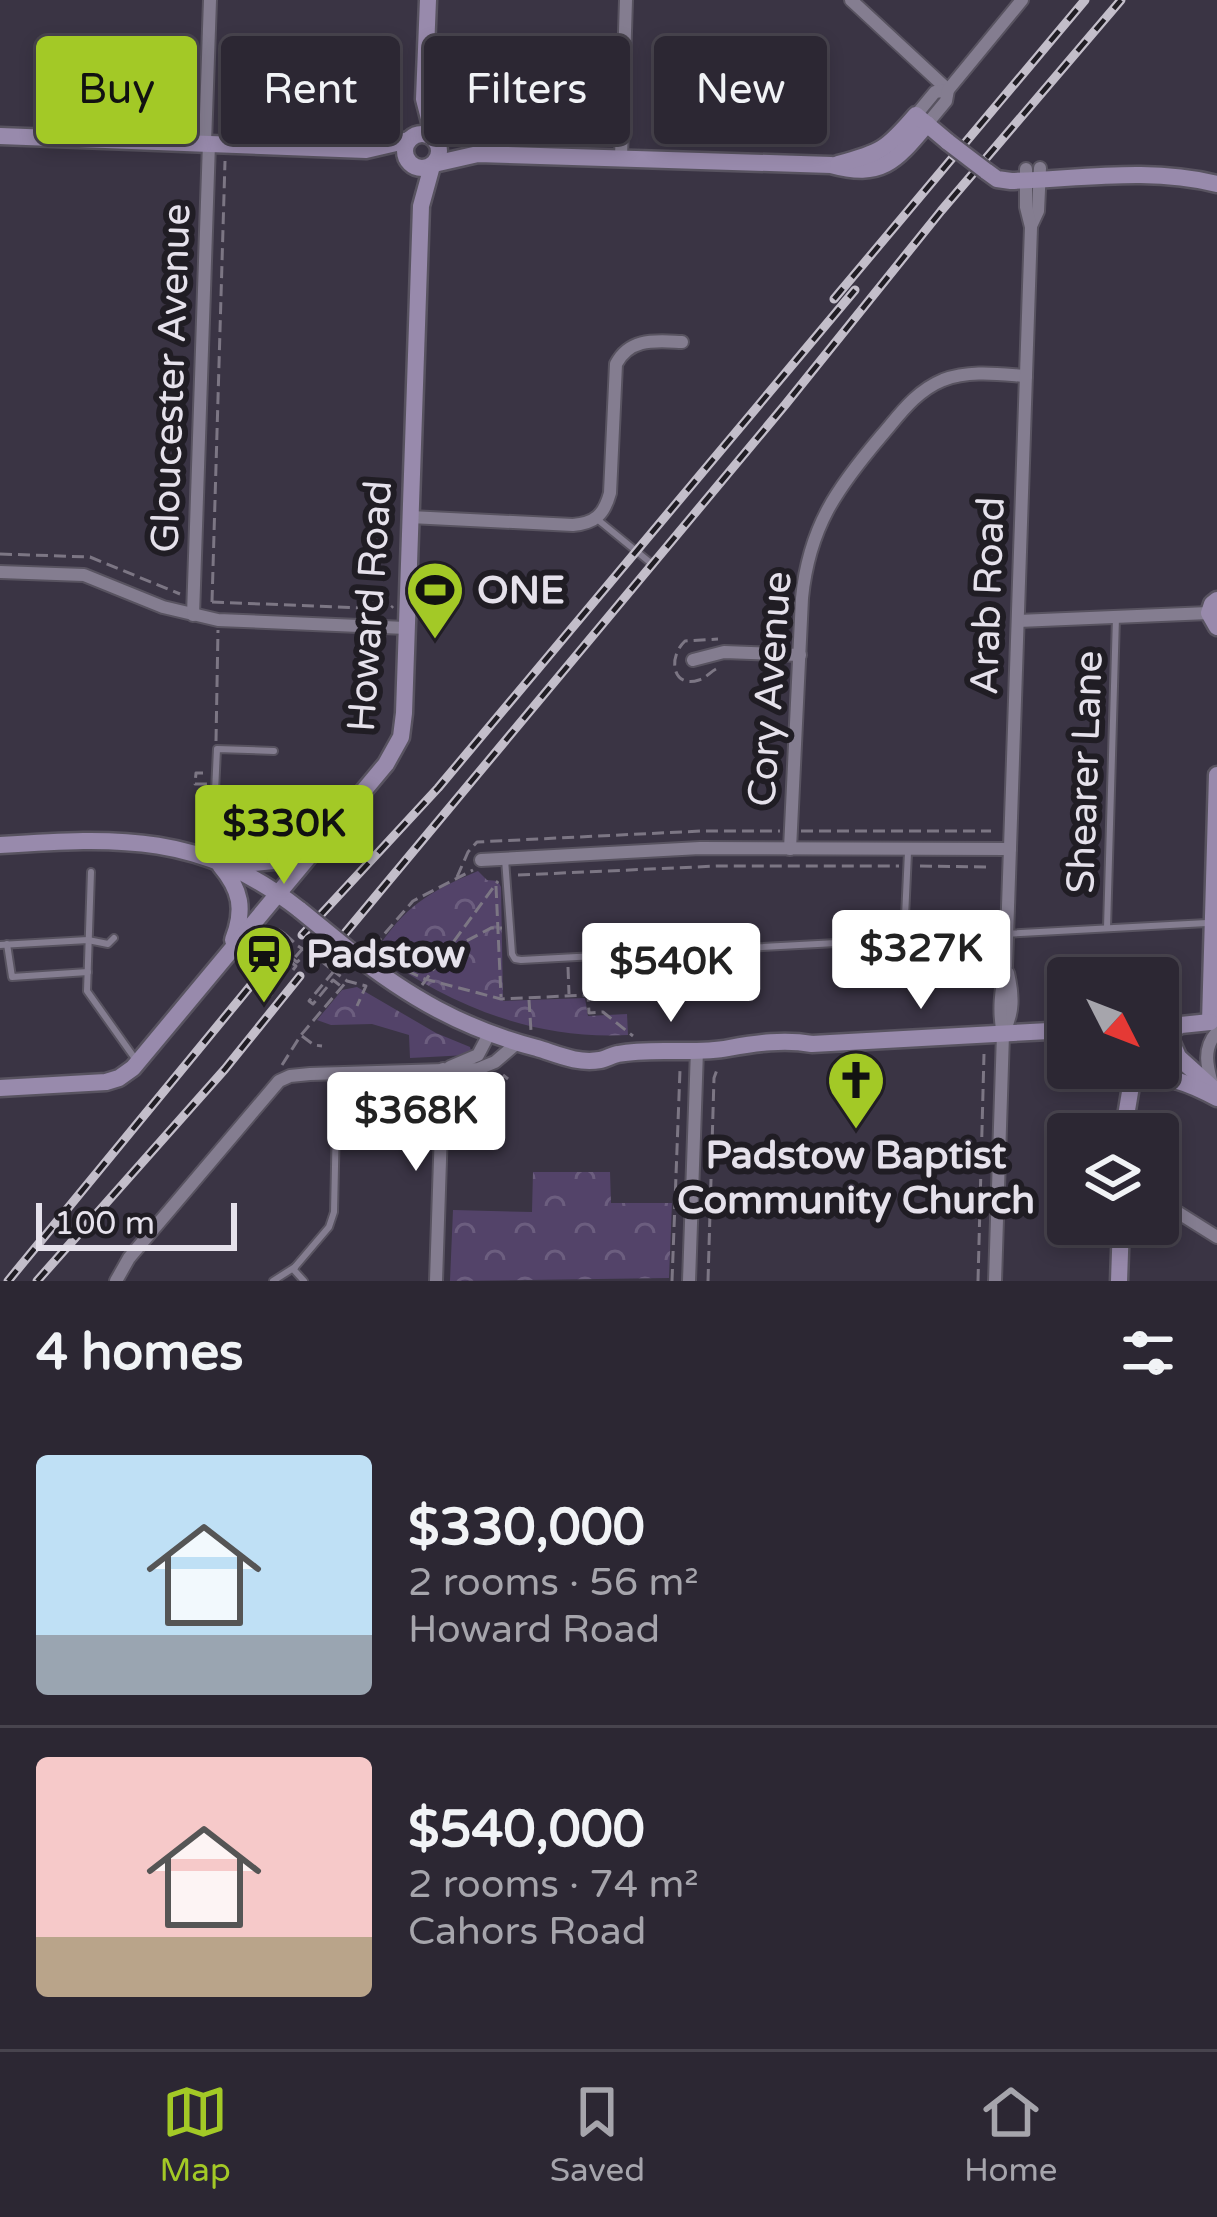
<!DOCTYPE html>
<html lang="en">
<head>
<meta charset="utf-8">
<style>
  body { margin:0; font-family:"Varela Round",sans-serif; background:#342f3b; color:#f1f3f6; height:100vh; display:flex; flex-direction:column; font-size:45px; white-space:nowrap }
  * { box-sizing:border-box; margin:0 }
  p { font-size:39px; color:#a6a5ac }
  .icon { flex:none; width:66px; height:66px; fill:none; stroke:currentColor; stroke-width:2; stroke-linecap:round; stroke-linejoin:round }
  .map { position:relative; height:1281px; overflow:hidden }
  .drawer { display:flex; flex-direction:column; background:#2c2733; flex:1 }
  .drawer>* { flex:none }
  .banner { position:absolute; left:36px; top:36px; width:1146px; height:108px; display:flex; gap:24px }
  .needle { width:78px; rotate:132deg }
  .controls { position:absolute; left:1047px; top:957px; display:grid; gap:24px }
  .controls a { display:grid; place-items:center; width:132px; height:132px; border-radius:12px; background:#2c2733; box-shadow:0 6px 18px #0003,0 0 0 3px #48444e; font-size:60px }
  .scale { position:absolute; left:36px; bottom:30px; width:201px; box-sizing:border-box; padding-left:12px; border:6px solid #e5e1eb; border-top:0; font-size:33px; line-height:42px; white-space:nowrap; color:#e5e1eb; -webkit-text-stroke:9px #201d24; paint-order:stroke }
  .price { position:absolute; translate:-50% -102px; padding:0 27px; border-radius:12px; background:#fff; color:#222; font-size:39px; line-height:78px; filter:drop-shadow(0 3px 6px #0008) }
  .price::after { content:''; position:absolute; left:50%; top:72px; width:36px; height:27px; margin-left:-18px; background:inherit; clip-path:polygon(0 0,100% 0,50% 100%) }
  .price.on { background:#a3c926; color:#111 }
  ul { padding:0; list-style:none }
  li { display:flex; align-items:center; gap:36px; height:300px; padding:0 36px }
  li+li { border-top:3px solid #48444e }
  li span { display:grid; place-items:center; flex:none; width:336px; height:240px; border-radius:12px; color:#555 }
  li>.icon { margin-inline-start:auto }
  span .icon { width:144px; height:144px; fill:#fffc; stroke-width:1 }
  li b { font-size:51px }
  h2 { display:flex; justify-content:space-between; align-items:center; height:144px; padding:0 36px; font-size:51px }
  .chip { padding:0 42px; border-radius:12px; background:#2c2733; box-shadow:0 6px 18px #0003,0 0 0 3px #48444e; font-size:42px; line-height:108px }
  .chip.on { background:#a3c926; color:#111 }
  .tab-bar { display:flex; justify-content:space-around; align-items:center; height:168px; border-top:3px solid #48444e; background:#2c2733; font-size:33px; color:#a6a5ac }
  .tab-bar a { display:grid; justify-items:center; gap:6px }
  .tab-bar .on { color:#a3c926 }
  .map>svg:first-child { display:block }
  .park { fill:url(#park-crowns) }
  .lines { fill:none; stroke-linecap:round; stroke-linejoin:round }
  .lane-casing { stroke:#585360; stroke-width:10 }
  .street-casing { stroke:#585360; stroke-width:16 }
  .secondary-casing { stroke:#585360; stroke-width:21 }
  .path { stroke:#7c7684; stroke-width:3; stroke-dasharray:12 6; stroke-linecap:butt }
  .lane { stroke:#847d90; stroke-width:6 }
  .street { stroke:#847d90; stroke-width:12 }
  .secondary { stroke:#988aac; stroke-width:16 }
  .rail-casing { stroke:#c3beca; stroke-width:9 }
  .rail { stroke:#201d24; stroke-width:4.5; stroke-dasharray:14; stroke-linecap:butt }
  .secondary-bridge-casing { stroke:#585360; stroke-width:21; stroke-linecap:butt }
  .path-bridge { stroke:#7c7684; stroke-width:3; stroke-dasharray:12 6; stroke-linecap:butt }
  .secondary-bridge { stroke:#988aac; stroke-width:16 }
  .labels { text-anchor:middle; dominant-baseline:central; stroke-width:12; stroke-linejoin:round; paint-order:stroke }
  .street-label { font-size:39px; fill:#e5e1eb; stroke:#201d24 }
  .poi-label { font-size:39px; font-weight:bold; fill:#e5e1eb; stroke:#201d24; text-anchor:start }
</style>
</head>
<body>
<div class="map">
<svg width="1217" height="1281" viewBox="0 0 1217 1281">
  <defs>
    <pattern id="park-crowns" width="20" height="18" patternUnits="userSpaceOnUse" patternTransform="scale(3)"><rect width="20" height="18" fill="#534369"/><path d="M2 6a3 3 0 1 1 6 0M12 15a3 3 0 1 1 6 0" fill="none" stroke="#6c5e7f"/></pattern>
  </defs>
  <rect width="100%" height="100%" fill="#3a3444"/>
  <g class="park">
    <path d="M478,871L487,880L498,881L501,887L503,1001L585,998L588,1016L627,1014L628,1035C534,1040 451,1006 375,952C406,905 427,893 478,871Z"/>
    <polygon points="357,987 436,1033 470,1047 471,1051 468,1055 410,1058 409,1035 372,1024 331,1025 317,1020 342,990"/>
    <polygon points="533,1172 610,1172 611,1203 672,1203 669,1278 450,1281 453,1210 532,1212"/>
  </g>
  <g class="lines">
    <defs>
      <g id="lane">
        <polyline points="597,519 652,564"/>
        <polyline points="212,856 217,749 274,751"/>
        <polyline points="505,859 512,954 515,959 521,960 1207,923"/>
        <polyline points="91,872 87,991 136,1060"/>
        <polyline points="1107,928 1116,617"/>
        <polyline points="904,939 908,852"/>
        <polyline points="7,944 12,977 88,972"/>
        <polyline points="0,945 88,940 108,944 114,938"/>
        <polyline points="273,1281 295,1267"/>
        <polyline points="304,1281 294,1270 295,1267 329,1227 334,1212 337,1076"/>
      </g>
      <g id="street">
        <polyline points="851,0 948,90"/>
        <polyline points="916,115 935,92 948,90"/>
        <polyline points="927,124 946,101 948,90 1022,0"/>
        <polyline points="205,143 210,0"/>
        <polyline points="621,157 626,0"/>
        <polyline points="1031,226 1038,211 1040,168"/>
        <path d="M410,517L573,525C595,523 604,515 610,493L616,364C630,337 656,341 682,342"/>
        <polyline points="0,572 84,575 163,607 218,620 406,628"/>
        <polyline points="193,615 209,143"/>
        <polyline points="1018,621 1209,613"/>
        <polyline points="693,660 724,652 800,655"/>
        <path d="M790,849L802,598C809,527 837,488 882,435C900,414 916,391 943,380C970,370 998,374 1026,376"/>
        <polyline points="481,860 700,848 1010,849"/>
        <path d="M1003,1034C1014,1012 1013,996 1008,973"/>
        <polyline points="450,1067 478,1055 489,1034"/>
        <path d="M1213,1087C1207,1067 1202,1049 1217,1032"/>
        <polyline points="1158,1200 1217,1237"/>
        <polyline points="116,1281 129,1258 279,1081 290,1076 310,1074 478,1069 495,1062 516,1044"/>
        <polyline points="436,1281 443,1069"/>
        <polyline points="689,1281 697,1050"/>
        <path d="M995,1281L1003,1034C998,1010 1001,990 1006,966L1031,227L1026,207V169"/>
      </g>
      <g id="secondary">
        <polyline points="428,0 424,99 434,138"/>
        <circle cx="422" cy="151" r="17"/>
        <polyline points="0,136 366,150 409,140"/>
        <path d="M434,164L478,154L831,165C882,179 896,161 927,124"/>
        <path d="M838,164C881,153 887,149 916,115L948,142"/>
        <path d="M986,171L997,179L1011,181C1080,179 1149,167 1217,184"/>
        <polyline points="1217,600 1212,604 1209,613 1217,627"/>
        <path d="M0,845C119,837 202,833 300,910"/>
        <path d="M220,865C241,890 245,909 233,940"/>
        <polyline points="233,865 284,860 311,846"/>
        <path d="M349,950C408,997 464,1029 537,1048C557,1054 577,1064 600,1060C606,1059 612,1055 618,1054C654,1047 693,1055 729,1048C757,1043 784,1039 812,1044L1068,1030"/>
        <polyline points="1210,1022 1217,775"/>
        <polyline points="1158,1036 1171,1041 1177,1054 1174,1067 1163,1076"/>
        <polyline points="1159,1036 1181,1025 1210,1022"/>
        <polyline points="1177,1056 1216,1091"/>
        <path d="M1139,1068C1152,1079 1163,1076 1178,1081C1192,1085 1204,1091 1217,1098"/>
        <polyline points="0,1088 106,1082 119,1078 133,1068 386,764 401,737 404,713 421,206 432,166"/>
        <polyline points="1123,1134 1134,1068"/>
        <polyline points="1119,1281 1121,1224"/>
      </g>
    </defs>
    <use href="#lane" class="lane-casing"/>
    <use href="#street" class="street-casing"/>
    <use href="#secondary" class="secondary-casing"/>
    <g class="path">
      <polyline points="0,554 90,557 180,594"/>
      <polyline points="212,602 225,161"/>
      <polyline points="212,602 390,609 393,606"/>
      <path d="M716,669C710,672 706,678 699,680C673,689 667,658 685,641L718,639"/>
      <polyline points="216,741 218,630"/>
      <polyline points="203,773 196,773 195,784 208,784"/>
      <polyline points="801,831 991,831"/>
      <polyline points="920,866 990,867"/>
      <polyline points="518,875 718,866 899,866"/>
      <polyline points="457,877 468,852 477,842 701,831 780,831"/>
      <polyline points="496,886 501,997"/>
      <polyline points="271,929 275,933 254,959 257,962 282,932"/>
      <polyline points="276,932 279,930 285,934"/>
      <polyline points="298,946 320,960"/>
      <polyline points="373,947 413,901 473,870"/>
      <polyline points="451,949 491,928 502,928"/>
      <polyline points="290,957 297,962 302,958"/>
      <polyline points="568,967 569,994"/>
      <polyline points="331,969 347,981 366,986 357,1006"/>
      <polyline points="293,970 296,966 291,962 310,940"/>
      <polyline points="334,971 309,1001 313,1004 333,980 342,987"/>
      <polyline points="407,971 425,979 501,999 588,995 589,1013 603,1012 633,1036"/>
      <polyline points="408,971 443,954"/>
      <polyline points="422,985 498,881"/>
      <polyline points="263,988 278,1000"/>
      <polyline points="529,1000 531,1031"/>
      <polyline points="302,1036 314,1045 322,1046"/>
      <polyline points="282,1065 301,1035 347,981"/>
      <polyline points="503,1075 508,1079"/>
      <polyline points="672,1281 680,1070"/>
      <polyline points="708,1281 714,1078 718,1067"/>
      <polyline points="978,1281 984,1054"/>
    </g>
    <use href="#lane" class="lane"/>
    <use href="#street" class="street"/>
    <use href="#secondary" class="secondary"/>
    <defs>
      <g id="rail">
        <polyline points="834,299 1085,0"/>
        <polyline points="302,935 438,788 855,290"/>
        <polyline points="326,956 785,405 941,211 1121,0"/>
        <polyline points="8,1281 275,956"/>
        <polyline points="37,1281 225,1069 300,976"/>
      </g>
    </defs>
    <use href="#rail" class="rail-casing"/>
    <use href="#rail" class="rail"/>
    <defs>
      <g id="secondary-bridge">
        <polyline points="948,142 986,171"/>
        <polyline points="300,910 349,950"/>
      </g>
    </defs>
    <use href="#secondary-bridge" class="secondary-bridge-casing"/>
    <g class="path-bridge">
      <polyline points="285,934 298,946"/>
      <polyline points="320,960 331,969"/>
    </g>
    <use href="#secondary-bridge" class="secondary-bridge"/>
  </g>
  <defs>
    <symbol id="stadium-pin" viewBox="-11 -11 22 30"><path d="M0 17L-7.5 6A9.5 9.5 0 1 1 7.5 6Z" fill="#a3c926" stroke="#201d24"/><path d="M0-5a6.5 5 0 1 0 0 10a6.5 5 0 1 0 0-10ZM-3.5-1.8h7v3.6h-7Z" fill="#111"/></symbol>
    <symbol id="station-pin" viewBox="-11 -11 22 30"><path d="M0 17L-7.5 6A9.5 9.5 0 1 1 7.5 6Z" fill="#a3c926" stroke="#201d24"/><path d="M-3-6H3Q5-6 5-4V2Q5 4 3 4L4.5 6H3L1.5 4h-3L-3 6H-4.5L-3 4Q-5 4-5 2V-4Q-5-6-3-6ZM-3.5-4v3h7v-3ZM-3.5 1v1.5H-2V1ZM2 1v1.5H3.5V1Z" fill="#111"/></symbol>
    <symbol id="church-pin" viewBox="-11 -11 22 30"><path d="M0 17L-7.5 6A9.5 9.5 0 1 1 7.5 6Z" fill="#a3c926" stroke="#201d24"/><path d="M-1.2-6h2.4v3.5h3.3v2.4h-3.3V6h-2.4V-.1h-3.3v-2.4h3.3Z" fill="#111"/></symbol>
  </defs>
  <g fill-rule="evenodd">
    <use href="#stadium-pin" x="402" y="557" width="66" height="90"/>
    <use href="#station-pin" x="231" y="921" width="66" height="90"/>
    <use href="#church-pin" x="823" y="1047" width="66" height="90"/>
  </g>
  <g class="labels">
    <g class="street-label">
      <text transform="translate(171 378) rotate(-88)">Gloucester Avenue</text>
      <text transform="translate(988 596) rotate(-88)">Arab Road</text>
      <text transform="translate(370 606) rotate(-86)">Howard Road</text>
      <text transform="translate(770 689) rotate(-86)">Cory Avenue</text>
      <text transform="translate(1085 772) rotate(-88)">Shearer Lane</text>
    </g>
    <g class="poi-label">
      <text x="477" y="590">ONE</text>
      <text x="306" y="954">Padstow</text>
      <text x="856" y="1155" text-anchor="middle">Padstow Baptist<tspan x="856" dy="45">Community Church</tspan></text>
    </g>
  </g>
</svg>
<div class="controls">
<a><svg class="needle" viewBox="-14 -14 28 28"><path d="M0-13l5 13h-10z" fill="#e53935"/><path d="M0 13l5-13h-10z" fill="#a6a5ac"/></svg></a>
<a><svg class="icon" aria-label="layers" viewBox="0 0 24 24"><path d="M12 4l9 5-9 5-9-5zM3 14l9 5 9-5"/></svg></a>
</div>
<div class="scale">100 m</div>
<b class="price on" style="left:284px;top:887px">$330K</b>
<b class="price" style="left:921px;top:1012px">$327K</b>
<b class="price" style="left:671px;top:1025px">$540K</b>
<b class="price" style="left:416px;top:1174px">$368K</b>
<div class="banner">
<a class="chip on">Buy</a>
<a class="chip">Rent</a>
<a class="chip">Filters</a>
<a class="chip">New</a>
</div>
</div>
<section class="drawer">
<h2>4 homes<svg class="icon" aria-label="filters" viewBox="0 0 24 24"><path d="M4 7h16M4 17h16"/><circle cx="9" cy="7" r="2"/><circle cx="15" cy="17" r="2"/></svg></h2>
<ul>
<li><span style="background:linear-gradient(#bfe0f5 75%,#9aa5b1 0)"><svg class="icon" aria-label="home" viewBox="0 0 24 24"><path d="M3 11l9-7 9 7M6 9v11h12V9"/></svg></span><div><b>$330,000</b><p>2 rooms · 56 m²</p><p>Howard Road</p></div></li>
<li><span style="background:linear-gradient(#f6c9c9 75%,#b9a48a 0)"><svg class="icon" aria-label="home" viewBox="0 0 24 24"><path d="M3 11l9-7 9 7M6 9v11h12V9"/></svg></span><div><b>$540,000</b><p>2 rooms · 74 m²</p><p>Cahors Road</p></div></li>
</ul>
</section>
<nav class="tab-bar">
<a class="on"><svg class="icon" aria-label="map" viewBox="0 0 24 24"><path d="M3 6l6-2 6 2 6-2v14l-6 2-6-2-6 2zM9 4v14M15 6v14"/></svg>Map</a>
<a><svg class="icon" aria-label="saved" viewBox="0 0 24 24"><path d="M7 4h10v16l-5-4-5 4z"/></svg>Saved</a>
<a><svg class="icon" aria-label="home" viewBox="0 0 24 24"><path d="M3 11l9-7 9 7M6 9v11h12V9"/></svg>Home</a>
</nav>
</body>
</html>
